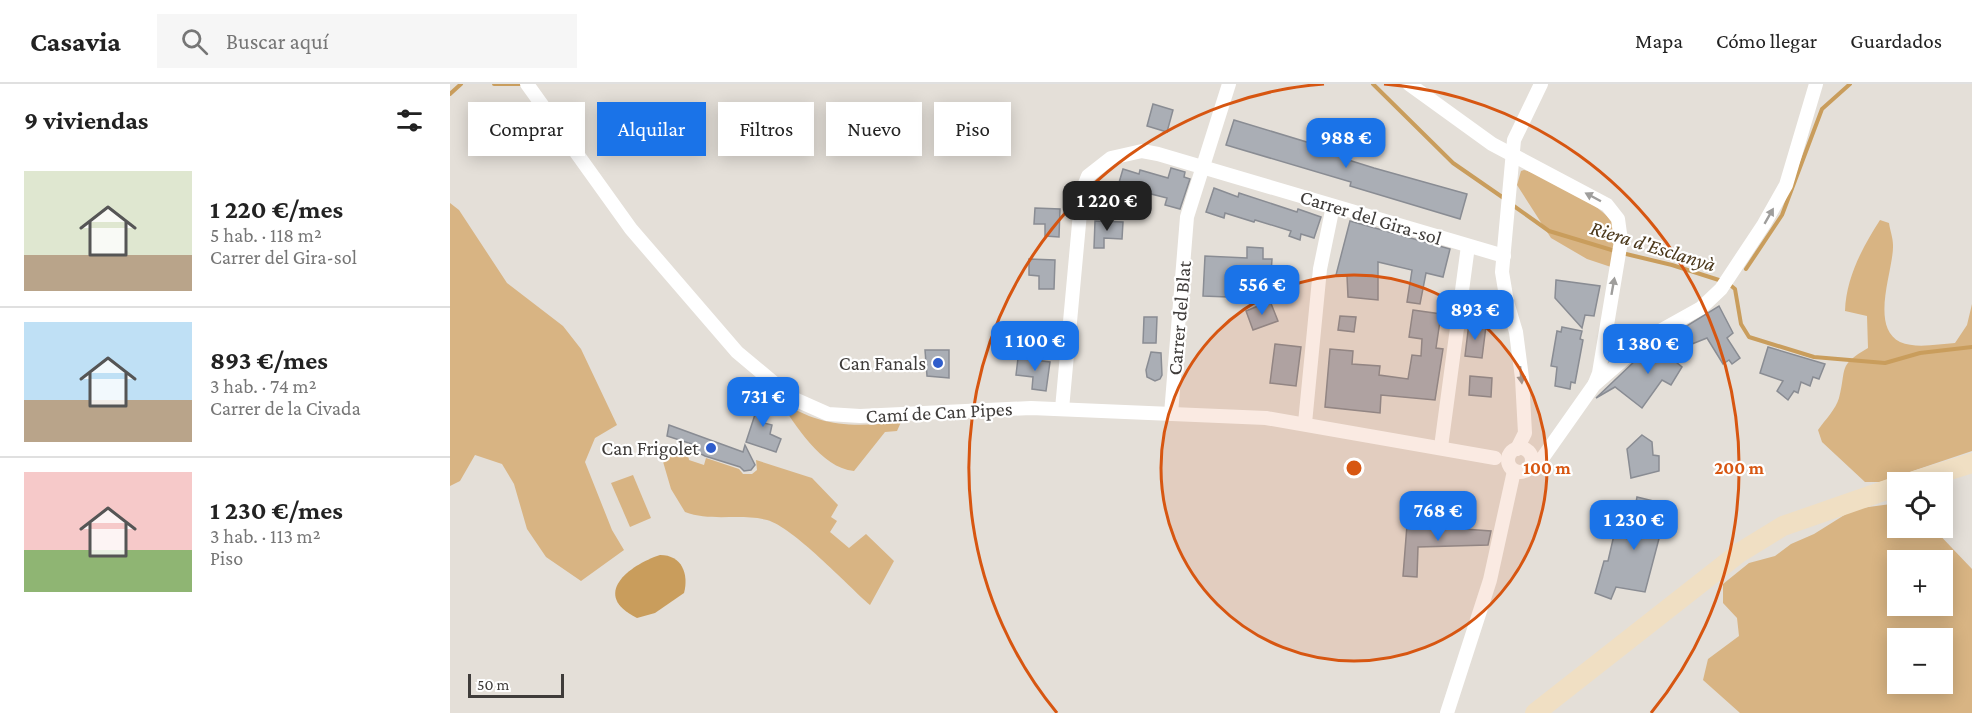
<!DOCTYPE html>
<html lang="es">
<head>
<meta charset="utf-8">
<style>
  body { margin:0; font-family:"Crimson Pro",serif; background:#f6f6f6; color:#222; height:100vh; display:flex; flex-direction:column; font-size:22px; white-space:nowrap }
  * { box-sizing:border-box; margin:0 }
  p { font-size:20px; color:#767676 }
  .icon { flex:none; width:33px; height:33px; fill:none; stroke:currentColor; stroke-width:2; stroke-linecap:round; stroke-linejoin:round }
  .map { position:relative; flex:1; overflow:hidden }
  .panel { display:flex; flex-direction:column; background:#fff; width:450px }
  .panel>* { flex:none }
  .hud { position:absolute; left:18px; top:18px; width:570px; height:54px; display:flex; gap:12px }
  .tools { position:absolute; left:1437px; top:388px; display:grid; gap:12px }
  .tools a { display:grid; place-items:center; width:66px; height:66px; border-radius:0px; background:#fff; box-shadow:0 3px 15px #0003; font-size:30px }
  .scale { position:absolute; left:18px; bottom:15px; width:96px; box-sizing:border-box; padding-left:6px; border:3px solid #3f3c3a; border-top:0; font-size:16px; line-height:21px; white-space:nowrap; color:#3f3c3a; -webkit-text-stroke:4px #fff; paint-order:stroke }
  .price { position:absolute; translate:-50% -51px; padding:0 14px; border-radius:12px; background:#1a73e8; color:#fff; font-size:20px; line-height:39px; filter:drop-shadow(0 2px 3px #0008) }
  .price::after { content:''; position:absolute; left:50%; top:36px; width:18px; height:14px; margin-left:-9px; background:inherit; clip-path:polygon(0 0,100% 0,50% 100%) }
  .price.active { background:#222; color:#fff }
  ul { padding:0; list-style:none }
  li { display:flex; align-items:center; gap:18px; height:150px; padding:0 24px }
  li+li { border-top:2px solid #e0e0e0 }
  li span { display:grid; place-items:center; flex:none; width:168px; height:120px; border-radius:0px; color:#555 }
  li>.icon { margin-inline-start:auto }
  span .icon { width:72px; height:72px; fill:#fffc; stroke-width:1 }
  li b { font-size:26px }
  h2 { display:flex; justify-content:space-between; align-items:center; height:72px; padding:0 24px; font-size:26px }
  .chip { padding:0 21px; border-radius:0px; background:#fff; box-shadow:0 3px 15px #0003; font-size:21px; line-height:54px }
  .chip.active { background:#1a73e8; color:#fff }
  header { display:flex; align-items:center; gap:36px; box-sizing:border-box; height:84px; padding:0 30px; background:#fff; border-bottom:2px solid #e0e0e0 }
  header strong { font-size:28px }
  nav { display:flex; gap:33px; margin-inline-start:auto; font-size:21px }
  .search { width:420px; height:54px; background:#f6f6f6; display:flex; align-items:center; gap:15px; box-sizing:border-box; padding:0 21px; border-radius:0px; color:#767676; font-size:22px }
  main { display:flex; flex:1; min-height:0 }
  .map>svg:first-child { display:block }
  .green { fill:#d8b483; fill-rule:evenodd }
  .water { fill:#c99d5c }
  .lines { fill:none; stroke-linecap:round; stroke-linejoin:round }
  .stream { stroke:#c99d5c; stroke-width:4 }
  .building { fill:#aaaeb5; stroke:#898c93; stroke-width:1.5 }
  .street { stroke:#fff; stroke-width:14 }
  .secondary { stroke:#f0dfc3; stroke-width:20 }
  .oneway { fill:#9f9e9c }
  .ring { fill:none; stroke:#d75611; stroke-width:3 }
  .poi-dot { fill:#2f5dcc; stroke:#fff; stroke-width:2 }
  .labels { text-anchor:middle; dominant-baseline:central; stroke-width:4.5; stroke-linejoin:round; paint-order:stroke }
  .street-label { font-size:20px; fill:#3f3c3a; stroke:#fff }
  .poi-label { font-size:20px; fill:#3f3c3a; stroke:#fff; text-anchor:end }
  .water-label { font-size:21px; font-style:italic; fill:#4a371a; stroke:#fff }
  .centre { fill:#d75611; stroke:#fff; stroke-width:3 }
  .ring-label { font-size:18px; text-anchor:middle; font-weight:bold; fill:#d75611; stroke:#fff; stroke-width:4.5; stroke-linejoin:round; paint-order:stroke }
</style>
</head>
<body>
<header>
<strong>Casavia</strong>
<div class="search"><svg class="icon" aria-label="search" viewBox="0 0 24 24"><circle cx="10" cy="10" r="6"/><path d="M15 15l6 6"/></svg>Buscar aquí</div>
<nav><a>Mapa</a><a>Cómo llegar</a><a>Guardados</a></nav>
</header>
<main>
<section class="panel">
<h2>9 viviendas<svg class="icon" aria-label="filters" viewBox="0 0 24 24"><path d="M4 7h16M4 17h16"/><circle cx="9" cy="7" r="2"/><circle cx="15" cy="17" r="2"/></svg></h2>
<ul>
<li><span style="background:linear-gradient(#dfe7d0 70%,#b9a48a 0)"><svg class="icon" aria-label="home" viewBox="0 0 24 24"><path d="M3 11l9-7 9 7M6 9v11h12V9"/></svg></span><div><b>1 220 €/mes</b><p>5 hab. · 118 m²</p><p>Carrer del Gira-sol</p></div></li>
<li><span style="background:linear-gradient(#bfe0f5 65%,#b9a48a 0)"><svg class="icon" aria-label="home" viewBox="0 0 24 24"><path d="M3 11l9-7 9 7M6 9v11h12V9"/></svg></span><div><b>893 €/mes</b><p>3 hab. · 74 m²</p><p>Carrer de la Civada</p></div></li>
<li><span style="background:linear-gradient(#f6c9c9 65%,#8fb573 0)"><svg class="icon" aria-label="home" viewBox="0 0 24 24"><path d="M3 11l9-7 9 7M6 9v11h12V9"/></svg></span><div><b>1 230 €/mes</b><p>3 hab. · 113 m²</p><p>Piso</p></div></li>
</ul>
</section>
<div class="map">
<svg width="1522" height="629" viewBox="0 0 1522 629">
  <rect width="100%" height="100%" fill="#e4dfd8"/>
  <g class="green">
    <path d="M1074,86C1094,91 1163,125 1166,146C1167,157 1162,172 1161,183L1137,175L1101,154L1067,101L1071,87Z"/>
    <polygon points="0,119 9,126 57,199 113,242 131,265 167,341 145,354 135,378 162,446 174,466 131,497 96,473 77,445 64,400 52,380 25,371 10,397 0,402"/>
    <path d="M1430,136L1439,139C1440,146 1443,154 1443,161C1444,185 1419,242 1450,258C1466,265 1488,260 1505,259L1517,241L1522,220V367L1430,398H1415L1372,358L1368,346C1375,336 1386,325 1389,314C1397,284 1387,282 1418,264L1417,232L1395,227C1396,194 1412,164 1430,136Z"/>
    <path d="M328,315C370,344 402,343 451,338L447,347L435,348L404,387C371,384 345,340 328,315Z"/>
    <path d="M209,364L238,370L239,376L254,381L256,374L289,385L293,390H302L307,386L306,376L362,394L388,421L381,433L387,437L380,448L399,464L416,450L444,477L420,521C397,501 343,443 317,436C290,429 261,438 235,428L221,405Z"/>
    <polygon points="183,391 201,434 180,443 161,399"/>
    <path d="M1441,420L1447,422L1448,444H1483L1522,485V629H1290L1253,596L1258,575L1289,552L1287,534L1273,519V500L1299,479L1325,472L1341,460L1364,450L1404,425ZM1448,477H1492V522H1448ZM1448,555H1492V600H1448Z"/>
  </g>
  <path class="water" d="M210,471C232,471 239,490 234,509L205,529L187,534C140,511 179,481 210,471Z"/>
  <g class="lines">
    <g class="stream">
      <polyline points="44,0 72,0"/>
      <polyline points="923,0 1003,79 1055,115"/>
      <polyline points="0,10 11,0"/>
      <polyline points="1061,120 1099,147 1165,167"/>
      <polyline points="1172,169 1222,181 1272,197"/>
      <polyline points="1296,185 1332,131 1372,25 1400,0"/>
      <polyline points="1279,200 1285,205 1291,240 1299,253 1364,273 1435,279 1470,269 1522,263"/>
    </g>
  </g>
  <g class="building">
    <polygon points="703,20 723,26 717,48 697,42"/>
    <polygon points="784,36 893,69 892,74 924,84 1017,110 1010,135 900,102 901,98 776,61"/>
    <polygon points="721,84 735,88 734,93 740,95 730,125 715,121 717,114 697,109 693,121 680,117 683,106 668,102 673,85 689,90 690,86 718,94"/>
    <polygon points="764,104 788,113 789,109 847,128 848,125 871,133 864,154 851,150 850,156 839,152 841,147 805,136 804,138 775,129 774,134 756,128"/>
    <polygon points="585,124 610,125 609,153 595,152 595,140 584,140"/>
    <polygon points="645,137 673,138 672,155 654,154 654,164 644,164"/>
    <polygon points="900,137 1000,165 993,193 976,189 970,220 957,218 962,186 928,178 928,216 898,213 897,192 886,191"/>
    <polygon points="797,163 813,164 813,175 822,175 821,190 779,189 778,213 753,212 755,172 797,174"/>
    <polygon points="579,175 605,176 604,205 589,205 589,192 579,191"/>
    <polygon points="1106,196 1150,202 1144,232 1135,231 1132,244 1105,214"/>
    <polygon points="820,217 828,237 803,246 796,227"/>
    <polygon points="1269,222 1283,249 1277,254 1290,274 1282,280 1279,276 1273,280 1257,254 1242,260 1235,243"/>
    <polygon points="963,226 991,230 986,264 993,265 985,316 931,311 930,329 875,323 880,265 903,267 902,280 930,282 929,291 958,295 962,271 971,272 972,255 959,253"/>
    <polygon points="890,232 906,233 904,248 888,246"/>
    <polygon points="694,233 707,233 706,259 693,259"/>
    <polygon points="1019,239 1036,242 1032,274 1015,272"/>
    <polygon points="1112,243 1132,247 1130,255 1133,256 1125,299 1121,298 1120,305 1105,302 1107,283 1101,282 1107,247 1111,248"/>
    <polygon points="1220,252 1230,259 1220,273 1232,283 1221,301 1212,296 1192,324 1165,303 1146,314 1187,275 1197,283"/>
    <polygon points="825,260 851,263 846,302 820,299"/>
    <polygon points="1318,263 1375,280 1369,295 1363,293 1360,302 1351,298 1348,309 1344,307 1338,316 1327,307 1333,297 1310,289"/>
    <polygon points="475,266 499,266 499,294 477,292"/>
    <polygon points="701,268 711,269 712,291 710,295 705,297 697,293 696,286"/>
    <polygon points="568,274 600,278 596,307 582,305 583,293 566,291"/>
    <polygon points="1020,292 1042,294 1041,313 1019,311"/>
    <polygon points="312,309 322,314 314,339 322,341 320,350 331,355 326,368 296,358"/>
    <polygon points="219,341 293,368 295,361 305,381 301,386 294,387 290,383 255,372 241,365 242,360 217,352"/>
    <polygon points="1192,351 1202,358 1203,371 1209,372 1209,387 1181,394 1177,365"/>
    <polygon points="1187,413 1216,420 1211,447 1195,508 1166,503 1161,515 1145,509 1154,477 1158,477 1164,451 1179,455"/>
    <polygon points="957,441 1041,447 1038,461 968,463 967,493 953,492"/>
  </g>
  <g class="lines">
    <g class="street">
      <polyline points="77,0 181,145 287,268 342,314 378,330 410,332 581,324 816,334 1045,374"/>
      <polyline points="959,0 1042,60 1157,121 1168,135 1171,157 1149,289 1145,299"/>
      <polyline points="612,325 632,107 638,92 661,74 692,67 708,70 1054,172"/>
      <polyline points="721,330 737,133 779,0"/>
      <polyline points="855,339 870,185 883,122"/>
      <polyline points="991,363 1018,162"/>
      <circle cx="1070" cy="376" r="12"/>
      <polyline points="1067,365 1075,349 1072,294 1066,248 1057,218 1052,188 1064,56 1091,0"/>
      <polyline points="1080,383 1089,379 1144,301 1199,253 1251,224 1271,205 1314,140 1336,101 1366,0"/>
      <polyline points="997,629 1040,496 1064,387"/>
    </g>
    <g class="secondary">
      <polyline points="1458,399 1522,379"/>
      <polyline points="1085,629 1289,469 1333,442 1448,402"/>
    </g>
  </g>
  <defs><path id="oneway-solid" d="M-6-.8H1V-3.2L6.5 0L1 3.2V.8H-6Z" transform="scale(1.5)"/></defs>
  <g class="oneway">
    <use href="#oneway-solid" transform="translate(1143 113) rotate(-152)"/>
    <use href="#oneway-solid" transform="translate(1319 132) rotate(-60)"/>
    <use href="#oneway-solid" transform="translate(1163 202) rotate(-80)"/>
    <use href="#oneway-solid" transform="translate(1071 291) rotate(84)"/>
  </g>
  <circle cx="904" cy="384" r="193" fill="#d75611" fill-opacity=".12"/>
  <g class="ring">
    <circle cx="904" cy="384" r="193"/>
    <path d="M607 629A385 385 0 0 1 874 0M934 0A385 385 0 0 1 1201 629"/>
  </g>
  <g class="poi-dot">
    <circle cx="488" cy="279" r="6"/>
    <circle cx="261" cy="364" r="6"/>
  </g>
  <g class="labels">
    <g class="street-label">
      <text transform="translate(921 133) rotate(17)">Carrer del Gira-sol</text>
      <text transform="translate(729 234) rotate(-85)">Carrer del Blat</text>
      <text transform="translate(489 328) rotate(-3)">Camí de Can Pipes</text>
    </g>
    <g class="poi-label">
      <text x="476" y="279">Can Fanals</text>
      <text x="249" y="364">Can Frigolet</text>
    </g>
    <g class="water-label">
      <text transform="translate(1203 162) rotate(17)">Riera d'Esclanyà</text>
    </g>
  </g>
  <circle cx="904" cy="384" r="9" class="centre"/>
  <g class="ring-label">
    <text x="1097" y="390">100 m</text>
    <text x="1289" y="390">200 m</text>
  </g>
</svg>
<div class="tools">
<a><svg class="icon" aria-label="locate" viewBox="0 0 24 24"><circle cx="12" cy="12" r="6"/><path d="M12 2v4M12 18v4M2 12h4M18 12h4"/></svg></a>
<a>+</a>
<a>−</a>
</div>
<div class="scale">50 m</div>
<b class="price" style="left:896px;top:85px">988 €</b>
<b class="price active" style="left:657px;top:148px">1 220 €</b>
<b class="price" style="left:812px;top:232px">556 €</b>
<b class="price" style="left:1025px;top:257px">893 €</b>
<b class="price" style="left:585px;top:288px">1 100 €</b>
<b class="price" style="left:1198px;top:291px">1 380 €</b>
<b class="price" style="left:313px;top:344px">731 €</b>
<b class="price" style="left:988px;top:458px">768 €</b>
<b class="price" style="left:1184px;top:467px">1 230 €</b>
<div class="hud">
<a class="chip">Comprar</a>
<a class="chip active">Alquilar</a>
<a class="chip">Filtros</a>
<a class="chip">Nuevo</a>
<a class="chip">Piso</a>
</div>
</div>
</main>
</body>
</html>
